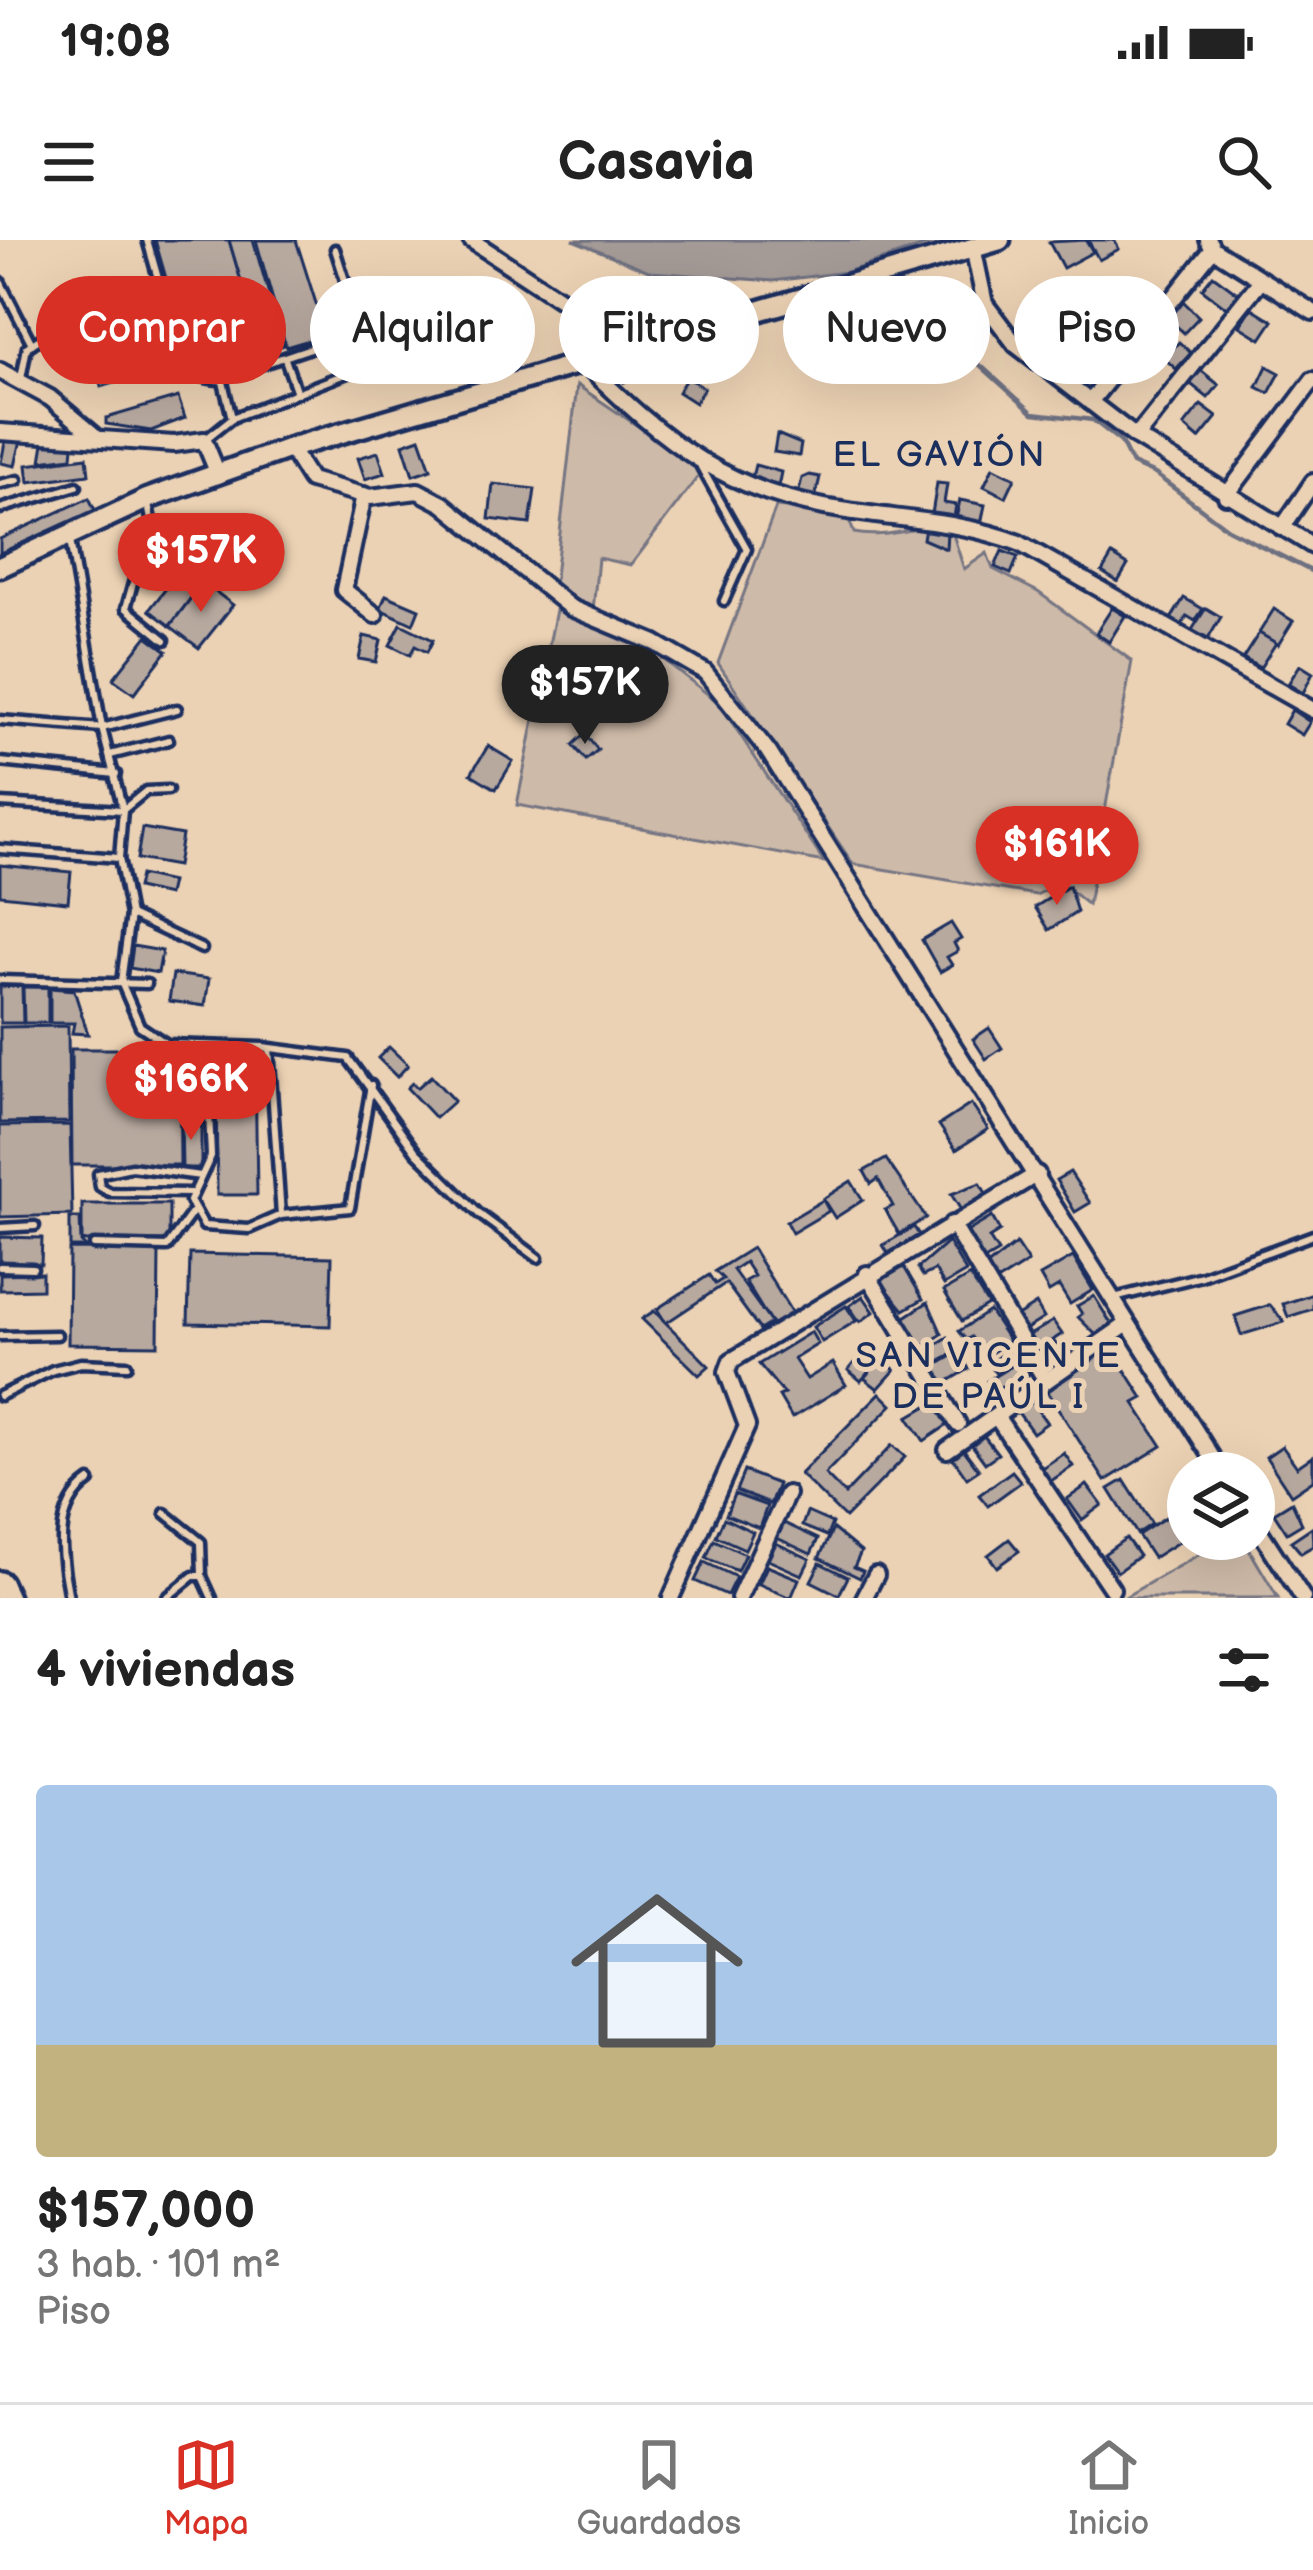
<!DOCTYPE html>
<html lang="es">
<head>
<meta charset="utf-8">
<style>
  body { margin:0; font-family:"Balsamiq Sans",sans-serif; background:#f6f6f6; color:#222; height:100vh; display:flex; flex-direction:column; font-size:45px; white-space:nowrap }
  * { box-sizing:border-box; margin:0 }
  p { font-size:39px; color:#767676 }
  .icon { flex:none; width:66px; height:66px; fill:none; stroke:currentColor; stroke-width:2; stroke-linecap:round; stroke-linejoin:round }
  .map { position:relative; height:1358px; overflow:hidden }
  .side { display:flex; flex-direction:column; background:#fff; flex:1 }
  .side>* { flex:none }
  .hud { position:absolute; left:36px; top:36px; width:1242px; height:108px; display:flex; gap:24px }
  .buttons { position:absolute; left:1167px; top:1212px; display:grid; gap:24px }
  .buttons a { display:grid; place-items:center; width:108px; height:108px; border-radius:50%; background:#fff; box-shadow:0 12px 48px #0002; font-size:60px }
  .price { position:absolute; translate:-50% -102px; padding:0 27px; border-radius:42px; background:#d93025; color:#fff; font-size:39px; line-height:78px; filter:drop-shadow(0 3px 6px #0008) }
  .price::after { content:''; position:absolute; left:50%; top:72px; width:36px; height:27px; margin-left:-18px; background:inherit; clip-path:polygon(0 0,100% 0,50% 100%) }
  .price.active { background:#222; color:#fff }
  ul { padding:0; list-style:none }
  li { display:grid; align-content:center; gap:24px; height:636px; padding:0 36px }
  li span { display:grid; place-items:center; height:372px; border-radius:12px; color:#555 }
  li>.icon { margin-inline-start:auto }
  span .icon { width:216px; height:216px; fill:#fffc; stroke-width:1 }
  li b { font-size:51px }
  h2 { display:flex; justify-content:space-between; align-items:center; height:144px; padding:0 36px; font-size:51px }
  .tag { padding:0 42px; border-radius:54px; background:#fff; box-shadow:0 12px 48px #0002; font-size:42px; line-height:108px }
  .tag.active { background:#d93025; color:#fff }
  .status { display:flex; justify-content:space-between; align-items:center; height:84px; padding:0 60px; background:#fff; direction:ltr }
  .status svg { height:33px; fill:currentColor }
  header { display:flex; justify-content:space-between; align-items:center; height:156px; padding:0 36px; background:#fff; font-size:54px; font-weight:700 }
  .tab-bar { display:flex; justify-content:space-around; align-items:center; height:168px; border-top:3px solid #e0e0e0; background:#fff; font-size:33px; color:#767676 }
  .tab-bar a { display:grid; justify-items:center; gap:6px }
  .tab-bar .active { color:#d93025 }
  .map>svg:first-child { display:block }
  .green { fill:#cebaa8; stroke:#747483; stroke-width:3 }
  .water { fill:#a49a96; stroke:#6d6f80; stroke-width:3 }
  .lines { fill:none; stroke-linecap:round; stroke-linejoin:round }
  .stream { stroke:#6d6f80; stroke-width:4.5 }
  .building { fill:#b8a99f; stroke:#1b2f5e; stroke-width:3 }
  .service-casing { stroke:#1b2f5e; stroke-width:15 }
  .minor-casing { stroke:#1b2f5e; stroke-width:22 }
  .secondary-casing { stroke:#1b2f5e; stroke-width:27 }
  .trunk-casing { stroke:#1b2f5e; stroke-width:30 }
  .service { stroke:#ecd2b4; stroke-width:6 }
  .minor { stroke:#ecd2b4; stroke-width:14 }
  .secondary { stroke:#ecd2b4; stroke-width:18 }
  .trunk { stroke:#ecd2b4; stroke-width:21 }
  .labels { text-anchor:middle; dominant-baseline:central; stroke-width:10; stroke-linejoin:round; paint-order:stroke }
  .neighbourhood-label { font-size:36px; letter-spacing:3px; fill:#1b2f5e; stroke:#ecd2b4 }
</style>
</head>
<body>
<div class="status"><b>19:08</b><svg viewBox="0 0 49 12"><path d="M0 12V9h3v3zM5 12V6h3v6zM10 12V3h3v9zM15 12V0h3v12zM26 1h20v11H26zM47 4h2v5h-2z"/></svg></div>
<header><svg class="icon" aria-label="menu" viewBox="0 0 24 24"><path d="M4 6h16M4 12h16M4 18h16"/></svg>Casavia<svg class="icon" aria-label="search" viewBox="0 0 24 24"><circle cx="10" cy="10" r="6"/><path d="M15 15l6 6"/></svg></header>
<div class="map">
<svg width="1313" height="1358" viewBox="0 0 1313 1358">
  <rect width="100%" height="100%" fill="#ecd2b4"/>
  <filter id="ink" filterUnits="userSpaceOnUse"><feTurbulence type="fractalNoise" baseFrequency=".00833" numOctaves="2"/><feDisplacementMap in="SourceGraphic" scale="24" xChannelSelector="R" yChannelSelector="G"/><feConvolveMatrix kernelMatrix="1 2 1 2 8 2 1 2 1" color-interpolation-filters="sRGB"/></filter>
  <g filter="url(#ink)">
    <g class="green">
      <polygon points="577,145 703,230 631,325 598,318 593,371 554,345"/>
      <path d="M776,267L847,274L854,293C888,300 915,284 951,288L964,329L987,313L993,329L1038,352L1132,421L1088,665L1061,643L1036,655L853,624L718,423Z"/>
      <polygon points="556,370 658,415 719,463 824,622 517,565"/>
      <polygon points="1226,1299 1243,1299 1278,1358 1123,1358"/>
    </g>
    <polygon class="water" points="573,0 942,0 847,32 773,41 651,32"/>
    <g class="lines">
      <polyline class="stream" points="883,40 940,98 969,115 1033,173 1093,180 1121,202 1132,224 1155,234 1228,289 1313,332"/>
    </g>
    <g class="building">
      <polygon points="155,0 229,0 262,112 193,132"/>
      <polygon points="229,0 253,0 284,105 262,112"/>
      <polygon points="256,0 296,0 326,95 286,107"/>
      <polygon points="1086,0 1093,12 1063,28 1049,2"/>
      <polygon points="1088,0 1114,0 1119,9 1099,20"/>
      <polygon points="1135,35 1155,51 1146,63 1125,47"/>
      <polygon points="1213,35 1243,57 1232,72 1202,49"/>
      <polygon points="613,44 618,51 624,46 633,56 610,76 603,69 612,61 605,51"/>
      <polygon points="1183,61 1199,77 1184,93 1168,78"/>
      <polygon points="1252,68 1273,81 1261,99 1240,86"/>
      <polygon points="459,69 477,81 467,96 449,85"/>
      <polygon points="159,80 172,127 101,147 88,100"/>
      <polygon points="441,85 469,104 461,116 433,97"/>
      <polygon points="1110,88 1122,97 1108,117 1096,108"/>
      <polygon points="1179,102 1191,113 1176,129 1164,118"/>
      <polygon points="638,119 643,134 624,142 618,127"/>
      <polygon points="1267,126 1280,133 1269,153 1257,147"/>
      <polygon points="1198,128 1219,145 1208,158 1187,141"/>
      <polygon points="687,137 704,148 695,163 678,152"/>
      <polygon points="178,157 185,178 151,191 106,184 106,178"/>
      <polygon points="1201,165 1217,177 1199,199 1184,186"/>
      <polygon points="777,194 801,204 799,216 774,212"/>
      <polygon points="6,197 21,200 15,226 1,223"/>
      <polygon points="420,198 431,229 413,235 403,204"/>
      <polygon points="44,203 73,206 72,217 41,221"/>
      <polygon points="378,212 385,233 365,239 358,218"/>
      <polygon points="87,217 89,234 29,242 27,225"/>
      <polygon points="755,225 781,232 778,247 751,241"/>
      <polygon points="993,227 1015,238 1006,257 984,246"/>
      <polygon points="809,235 820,237 815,259 798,255 802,238"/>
      <polygon points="937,243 947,244 944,263 956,265 954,277 932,274"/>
      <polygon points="493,244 535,249 530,284 489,279"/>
      <polygon points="89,258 95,270 0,313 0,299"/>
      <polygon points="960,260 985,265 981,284 956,279"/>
      <polygon points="925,287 947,291 946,309 923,299"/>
      <polygon points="1002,311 1018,317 1011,334 995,327"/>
      <polygon points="1112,315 1128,325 1118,342 1102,332"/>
      <polygon points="183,327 203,342 170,386 149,370"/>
      <polygon points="203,342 233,365 199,408 170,386"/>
      <polygon points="386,355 419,369 413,384 380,369"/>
      <polygon points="1184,358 1203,369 1195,381 1187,376 1182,385 1171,379"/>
      <polygon points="1112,368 1125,376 1109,402 1096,393"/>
      <polygon points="1206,368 1221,377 1208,399 1192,390"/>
      <polygon points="1274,369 1293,381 1278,405 1259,393"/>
      <polygon points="401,384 433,400 427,412 415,406 410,415 390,405"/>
      <polygon points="1259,393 1276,403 1260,428 1243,418"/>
      <polygon points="147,396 167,411 134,454 113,439"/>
      <polygon points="364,396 381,400 376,422 359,419"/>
      <polygon points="1300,425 1313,433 1303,453 1288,444"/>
      <polygon points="1292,470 1310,482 1302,495 1284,484"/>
      <polygon points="585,494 598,510 586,520 573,505"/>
      <polygon points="488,506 513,521 496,549 471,534"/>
      <polygon points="142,588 182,595 177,626 137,619"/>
      <polygon points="0,625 71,632 68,662 0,655"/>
      <polygon points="140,635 171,642 168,655 137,648"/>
      <polygon points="1069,646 1077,672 1049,690 1035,667"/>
      <polygon points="951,683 961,699 954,703 958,711 947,717 952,725 940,732 922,700"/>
      <polygon points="133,706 162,711 158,733 130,728"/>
      <polygon points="173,734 209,739 205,766 169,761"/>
      <polygon points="22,746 23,783 0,783 0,747"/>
      <polygon points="23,747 48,747 48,783 24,783"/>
      <polygon points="50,748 74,750 88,794 72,793 74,783 50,783"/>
      <polygon points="68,786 69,882 0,883 0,787"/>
      <polygon points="989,788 1002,808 986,819 973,799"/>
      <polygon points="389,807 408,825 397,837 378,818"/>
      <polygon points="71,809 118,809 119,818 179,818 180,925 72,925"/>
      <polygon points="216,821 255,821 257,955 217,955"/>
      <polygon points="181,822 200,822 199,865 181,864"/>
      <polygon points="431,836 454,861 435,878 407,848 412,843 417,848"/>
      <polygon points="971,864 988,889 956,910 939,885"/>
      <polygon points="181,879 201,879 201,928 182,928"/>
      <polygon points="70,885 72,975 0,977 0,886"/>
      <polygon points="886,919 926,978 899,994 885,970 893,966 878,939 871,944 864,931"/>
      <polygon points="1070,932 1090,963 1075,972 1056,940"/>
      <polygon points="851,941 863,960 835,978 823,959"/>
      <polygon points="980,943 987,955 961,970 951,954"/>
      <polygon points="823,960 829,971 792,993 786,982"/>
      <rect x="82" y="964" width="87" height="37"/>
      <polygon points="992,977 1000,991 989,998 998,1012 983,1021 965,993"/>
      <polygon points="70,978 80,978 81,1002 86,1007 70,1007"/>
      <polygon points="914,987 919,995 888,1013 883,1005"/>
      <polygon points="0,997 42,998 41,1024 0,1022"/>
      <polygon points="948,1002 966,1032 944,1045 935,1030 923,1036 918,1028"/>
      <polygon points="1016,1004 1028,1022 995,1043 986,1027"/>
      <polygon points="752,1008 792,1073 772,1085 745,1041 754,1036 745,1022 733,1030 771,1083 760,1090 726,1043 666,1083 657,1069 709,1035 715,1044 723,1039 715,1031"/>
      <polygon points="69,1009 159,1010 158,1105 68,1104"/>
      <polygon points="190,1014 332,1017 330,1086 188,1083"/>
      <polygon points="1073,1017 1093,1050 1070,1064 1059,1046 1049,1052 1040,1036"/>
      <polygon points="904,1027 923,1059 904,1070 880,1041"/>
      <polygon points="42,1033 42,1049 0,1050 0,1034"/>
      <polygon points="970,1036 988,1065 962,1081 944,1051"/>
      <polygon points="1313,1054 1313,1069 1288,1077 1283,1064"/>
      <polygon points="863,1056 874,1072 860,1082 849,1066"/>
      <polygon points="1094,1056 1112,1085 1096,1095 1078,1077 1082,1074 1077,1066"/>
      <polygon points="928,1062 942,1094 921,1108 902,1079"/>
      <polygon points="1036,1064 1044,1078 1025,1090 1016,1077"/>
      <polygon points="1270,1065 1284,1082 1241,1095 1235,1076"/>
      <polygon points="846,1066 856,1081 822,1102 813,1087"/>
      <polygon points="654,1071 709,1126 699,1135 642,1079"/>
      <polygon points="989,1071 1009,1101 985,1117 971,1097 966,1100 959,1091"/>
      <polygon points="1053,1081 1062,1094 1053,1100 1062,1113 1046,1124 1028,1096"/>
      <polygon points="811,1092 818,1104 794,1119 807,1139 833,1123 846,1145 792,1178 779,1156 784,1154 759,1124"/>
      <polygon points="948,1097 957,1111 936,1124 927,1110"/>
      <polygon points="866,1108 880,1119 861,1141 848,1130"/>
      <polygon points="1011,1108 1019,1119 996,1134 989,1123"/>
      <polygon points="1113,1111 1143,1158 1134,1163 1162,1206 1105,1241 1045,1148 1102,1112 1105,1116"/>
      <polygon points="959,1112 969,1129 942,1145 932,1128"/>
      <polygon points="881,1118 895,1130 878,1149 864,1138"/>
      <polygon points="1021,1120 1030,1134 993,1150 987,1141"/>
      <polygon points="880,1153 892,1165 825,1234 845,1254 892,1205 905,1217 845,1278 800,1234"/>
      <polygon points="1031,1161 1047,1183 1033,1193 1017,1171"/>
      <polygon points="934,1162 949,1184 924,1201 908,1177"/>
      <polygon points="984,1196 998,1214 985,1223 972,1205"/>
      <polygon points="1282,1206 1297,1227 1313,1216 1313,1240 1291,1255 1266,1217"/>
      <polygon points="964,1210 979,1230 967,1238 953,1218"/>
      <polygon points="1064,1213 1073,1226 1051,1241 1042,1228"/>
      <polygon points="744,1231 778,1244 770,1264 736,1251"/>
      <polygon points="1012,1231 1021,1242 988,1266 979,1255"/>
      <polygon points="1124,1240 1152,1284 1137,1294 1109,1249"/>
      <polygon points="1087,1245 1102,1265 1082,1280 1067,1259"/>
      <polygon points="734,1254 767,1266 759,1288 726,1275"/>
      <polygon points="1292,1262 1302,1284 1287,1293 1274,1273"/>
      <polygon points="1178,1269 1188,1296 1153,1318 1138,1295"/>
      <polygon points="807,1272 832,1283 827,1296 802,1286"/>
      <polygon points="724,1278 753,1292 745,1309 716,1296"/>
      <polygon points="784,1283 818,1299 811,1314 777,1298"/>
      <polygon points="1312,1287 1313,1306 1301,1313 1291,1301"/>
      <polygon points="833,1289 861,1312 854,1327 863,1331 860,1338 819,1318"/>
      <polygon points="1126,1298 1139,1316 1117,1332 1104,1314"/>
      <polygon points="1009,1299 1019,1311 997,1327 988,1315"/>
      <polygon points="714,1300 745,1314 737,1331 706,1318"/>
      <polygon points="776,1303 810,1319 802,1335 768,1320"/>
      <polygon points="704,1322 736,1337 727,1355 695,1341"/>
      <polygon points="820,1323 848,1337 839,1355 811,1341"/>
      <polygon points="767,1326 799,1339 791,1358 759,1344"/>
    </g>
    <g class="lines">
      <defs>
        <g id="service">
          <polyline points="147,0 165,63"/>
          <polyline points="0,41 32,104"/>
          <polyline points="285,119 297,153"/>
          <path d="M21,139L27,107L43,97L165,63C175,99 175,139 219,140"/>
          <polyline points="232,178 222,138 361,91 407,57"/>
          <polyline points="207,198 232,178 358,129 361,91 335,9"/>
          <polyline points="701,227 747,309 724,361"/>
          <polyline points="0,244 18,240"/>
          <polyline points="148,264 156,307 135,336 126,368 165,400"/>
          <polyline points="0,269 77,246"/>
          <polyline points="70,300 102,488 123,570 119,618 130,675 121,742 140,786 167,804 263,807 348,818 416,912 479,974 538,1018"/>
          <polyline points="0,480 102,488 177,469"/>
          <polyline points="110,515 169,500"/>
          <polyline points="0,522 116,534"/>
          <polyline points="0,563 123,570 146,551 168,550"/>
          <polyline points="0,609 119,618"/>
          <polyline points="130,675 202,709"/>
          <polyline points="0,740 147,744"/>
          <polyline points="206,807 211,916 190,961 204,986 249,989 281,975 350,968 371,845"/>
          <polyline points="269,808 281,975"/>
          <polyline points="192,953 109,952 100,947 98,934 131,927 201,936"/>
          <polyline points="0,988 35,986"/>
          <polyline points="94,1005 167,1007 192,973"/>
          <polyline points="0,1027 33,1028"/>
          <polyline points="1114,1058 1202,1036 1313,995"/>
          <polyline points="0,1096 57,1095"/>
          <polyline points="0,1156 53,1130 81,1123 127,1125"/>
          <polyline points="165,1273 201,1302 202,1336 212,1358"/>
          <path d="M69,1358C61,1317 52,1267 90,1241"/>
          <polyline points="166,1358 193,1336 202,1336"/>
        </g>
        <g id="minor">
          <polyline points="471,0 589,78 622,108"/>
          <polyline points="1208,0 1213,9 1313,72"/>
          <polyline points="973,7 985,64 1016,105 1136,197 1313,306"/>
          <path d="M582,121C668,205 726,253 848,271C905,280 965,282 1019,303L1313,470"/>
          <polyline points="0,131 50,158 94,195"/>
          <polyline points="1090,162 1213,9"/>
          <polyline points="0,192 174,204 204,200 218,234"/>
          <polyline points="1136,197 1261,40"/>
          <polyline points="290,208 310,240 370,257 418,251 443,264 571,368 655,403 705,432 768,511 1222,1233"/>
          <polyline points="364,255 344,350 375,375"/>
          <polyline points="1226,256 1313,140"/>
          <polyline points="1282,288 1313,242"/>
          <polyline points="952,984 1046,1141"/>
          <polyline points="867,1034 958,1184"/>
          <polyline points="996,1176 1112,1349"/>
          <polyline points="947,1210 1126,1085"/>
          <polyline points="1254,1282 1303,1358"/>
          <polyline points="671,1358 747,1186 727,1132 731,1121 1037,934"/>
          <polyline points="739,1358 787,1254"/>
          <polyline points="864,1358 876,1335"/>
        </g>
        <polyline id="secondary" points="0,327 147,259 290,208 1000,0"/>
        <polyline id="trunk" points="0,1343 7,1358"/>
      </defs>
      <use href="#service" class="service-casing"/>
      <use href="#minor" class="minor-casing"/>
      <use href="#secondary" class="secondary-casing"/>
      <use href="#trunk" class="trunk-casing"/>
      <use href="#service" class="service"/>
      <use href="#minor" class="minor"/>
      <use href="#secondary" class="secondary"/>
      <use href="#trunk" class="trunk"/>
    </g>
  </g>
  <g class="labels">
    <g class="neighbourhood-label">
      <text x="940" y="215">EL GAVIÓN</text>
      <text x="989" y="1116">SAN VICENTE<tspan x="989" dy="41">DE PAÚL I</tspan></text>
    </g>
  </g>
</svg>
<div class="buttons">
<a><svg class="icon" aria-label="layers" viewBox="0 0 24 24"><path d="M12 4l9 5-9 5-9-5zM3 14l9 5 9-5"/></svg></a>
</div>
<b class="price" style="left:201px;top:375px">$157K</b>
<b class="price active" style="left:585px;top:507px">$157K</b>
<b class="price" style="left:1057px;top:668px">$161K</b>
<b class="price" style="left:191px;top:903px">$166K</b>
<div class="hud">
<a class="tag active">Comprar</a>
<a class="tag">Alquilar</a>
<a class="tag">Filtros</a>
<a class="tag">Nuevo</a>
<a class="tag">Piso</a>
</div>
</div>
<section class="side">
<h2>4 viviendas<svg class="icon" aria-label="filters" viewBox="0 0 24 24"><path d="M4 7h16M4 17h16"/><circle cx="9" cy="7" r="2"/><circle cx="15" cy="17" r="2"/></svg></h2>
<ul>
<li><span style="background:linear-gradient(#a9c7e8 70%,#c2b280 0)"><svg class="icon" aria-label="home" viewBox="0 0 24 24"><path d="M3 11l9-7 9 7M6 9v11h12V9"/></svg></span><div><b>$157,000</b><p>3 hab. · 101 m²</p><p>Piso</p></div></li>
</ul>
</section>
<nav class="tab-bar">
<a class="active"><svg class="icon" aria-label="map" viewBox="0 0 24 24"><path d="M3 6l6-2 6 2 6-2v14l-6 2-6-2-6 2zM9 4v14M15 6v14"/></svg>Mapa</a>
<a><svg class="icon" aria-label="saved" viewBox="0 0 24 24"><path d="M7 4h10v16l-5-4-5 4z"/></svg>Guardados</a>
<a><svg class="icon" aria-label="home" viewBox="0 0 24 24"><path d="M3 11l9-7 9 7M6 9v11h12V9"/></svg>Inicio</a>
</nav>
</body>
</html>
